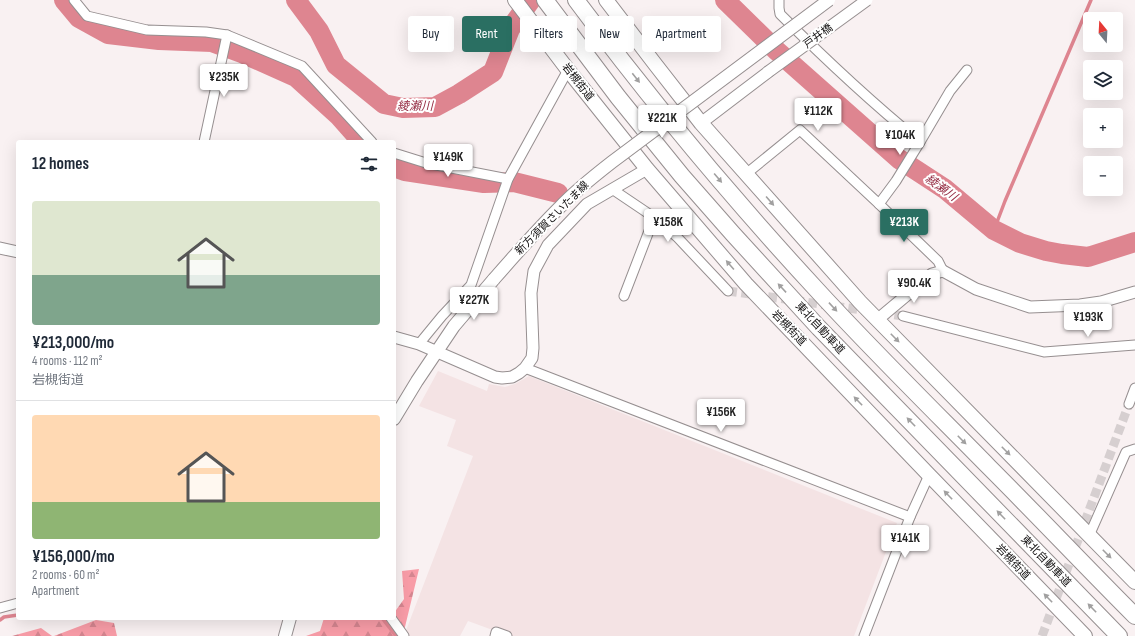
<!DOCTYPE html>
<html lang="en">
<head>
<meta charset="utf-8">
<style>
  body { margin:0; font-family:"Sofia Sans Condensed","Noto Sans JP",sans-serif; background:#f2f2f3; color:#1f2937; height:100vh; display:flex; flex-direction:column; font-size:15px; white-space:nowrap }
  * { box-sizing:border-box; margin:0 }
  p { font-size:13px; color:#747a83 }
  .icon { flex:none; width:22px; height:22px; fill:none; stroke:currentColor; stroke-width:2; stroke-linecap:round; stroke-linejoin:round }
  .map { position:relative; flex:1; overflow:hidden }
  .details { position:absolute; left:16px; top:140px; width:380px; height:480px; display:flex; flex-direction:column; background:#fff; border-radius:4px; box-shadow:0 4px 16px #0002 }
  .details>* { flex:none }
  .hud { position:absolute; left:408px; top:16px; width:380px; height:36px; display:flex; gap:8px }
  .needle { width:26px; rotate:342deg }
  .controls { position:absolute; left:1083px; top:12px; display:grid; gap:8px }
  .controls a { display:grid; place-items:center; width:40px; height:40px; border-radius:4px; background:#fff; box-shadow:0 4px 16px #0002; font-size:20px }
  .price { position:absolute; translate:-50% -34px; padding:0 9px; border-radius:4px; background:#fff; color:#222; font-size:13px; line-height:26px; filter:drop-shadow(0 1px 2px #0008) }
  .price::after { content:''; position:absolute; left:50%; top:24px; width:12px; height:9px; margin-left:-6px; background:inherit; clip-path:polygon(0 0,100% 0,50% 100%) }
  .price.selected { background:#2a6f62; color:#fff }
  ul { padding:0; list-style:none }
  li { display:grid; align-content:center; gap:8px; height:212px; padding:0 16px }
  li+li { border-top:1px solid #e0e1e3 }
  li span { display:grid; place-items:center; height:124px; border-radius:4px; color:#555 }
  li>.icon { margin-inline-start:auto }
  span .icon { width:72px; height:72px; fill:#fffc; stroke-width:1 }
  li b { font-size:17px }
  h2 { display:flex; justify-content:space-between; align-items:center; height:48px; padding:0 16px; font-size:17px }
  .chip { padding:0 14px; border-radius:4px; background:#fff; box-shadow:0 4px 16px #0002; font-size:14px; line-height:36px }
  .chip.selected { background:#2a6f62; color:#fff }
  .map>svg:first-child { display:block }
  .built { fill:#f4e3e4 }
  .forest { fill:url(#forest-firs) }
  .lines { fill:none; stroke-linecap:round; stroke-linejoin:round }
  .stream { stroke:#de8590; stroke-width:3.5 }
  .river { stroke:#de8590; stroke-width:20 }
  .minor-tunnel { stroke:#d6cfd0; stroke-width:9; stroke-dasharray:9 4.5; stroke-linecap:butt }
  .minor-casing { stroke:#968f90; stroke-width:11 }
  .tertiary-casing { stroke:#968f90; stroke-width:13 }
  .secondary-casing { stroke:#968f90; stroke-width:14 }
  .trunk-casing { stroke:#968f90; stroke-width:16 }
  .motorway-casing { stroke:#968f90; stroke-width:18 }
  .minor { stroke:#fff; stroke-width:9 }
  .tertiary { stroke:#fff; stroke-width:11 }
  .secondary { stroke:#fff; stroke-width:12 }
  .trunk { stroke:#fff; stroke-width:14 }
  .motorway { stroke:#fff; stroke-width:16 }
  .tertiary-bridge-casing { stroke:#968f90; stroke-width:13; stroke-linecap:butt }
  .secondary-bridge-casing { stroke:#968f90; stroke-width:14; stroke-linecap:butt }
  .tertiary-bridge { stroke:#fff; stroke-width:11 }
  .secondary-bridge { stroke:#fff; stroke-width:12 }
  .oneway { fill:#a1a0a0 }
  .labels { text-anchor:middle; dominant-baseline:central; stroke-width:4; stroke-linejoin:round; paint-order:stroke }
  .street-label { font-size:11px; fill:#131111; stroke:#fff }
  .water-label { font-size:12px; font-style:italic; fill:#942b42; stroke:#fff }
</style>
</head>
<body>
<div class="map">
<svg width="1135" height="636" viewBox="0 0 1135 636">
  <defs>
    <pattern id="forest-firs" width="22" height="20" patternUnits="userSpaceOnUse"><rect width="22" height="20" fill="#f89ca7"/><path d="M5 1l3.5 6h-7zM16 11l3.5 6h-7z" fill="#d4858f"/></pattern>
  </defs>
  <rect width="100%" height="100%" fill="#f9f1f2"/>
  <polygon class="built" points="438,371 487,391 489,384 505,387 515,384 529,376 897,523 854,636 509,636 468,621 460,636 410,636 405,633 473,456 447,446 456,420 419,406"/>
  <g class="forest">
    <polygon points="419,569 404,631 404,636 306,636 320,631 324,618 394,618 394,613 404,599 402,571"/>
    <polygon points="96,620 114,623 117,636 54,636"/>
    <polygon points="41,628 52,636 12,636"/>
  </g>
  <g class="lines">
    <g class="stream">
      <polyline points="994,230 1005,201 1091,0"/>
      <polyline points="382,618 396,636"/>
      <polyline points="0,620 4,617 18,615"/>
    </g>
    <g class="river">
      <polyline points="64,0 79,18 108,34 159,40 212,42 242,53 296,77 339,116 362,142"/>
      <polyline points="296,0 319,31 336,65 384,104 403,108 435,107 459,94 493,72 510,29 531,0"/>
      <polyline points="725,0 777,51 899,159 945,189 994,230 1020,243 1046,251 1062,254 1088,257 1135,242"/>
      <polyline points="394,167 405,171 484,183 514,182 558,193"/>
    </g>
    <g class="minor-tunnel">
      <polyline points="728,291 869,311"/>
      <polyline points="881,313 903,316"/>
      <polyline points="1042,636 1129,404"/>
    </g>
    <defs>
      <g id="minor">
        <polyline points="74,0 87,16 147,30 206,32 227,35 302,66 372,142"/>
        <path d="M779,0V8L780,14C825,59 871,102 920,142L950,91L967,70"/>
        <polyline points="204,142 227,35"/>
        <polyline points="394,153 426,163 508,179"/>
        <polyline points="746,174 800,130 879,204 896,181 920,142"/>
        <polyline points="612,189 658,220 678,238 728,291"/>
        <polyline points="879,204 938,261 943,271"/>
        <polyline points="624,296 654,218"/>
        <polyline points="903,316 1044,352 1135,345"/>
        <polyline points="419,344 442,316 471,285 508,179 568,70"/>
        <polyline points="525,368 910,517"/>
        <polyline points="1129,404 1135,388"/>
        <polyline points="1089,536 1126,452 1135,449"/>
        <polyline points="0,608 18,603"/>
        <polyline points="391,618 404,636"/>
        <polyline points="495,636 496,632 507,636"/>
        <polyline points="864,636 910,517 929,475"/>
      </g>
      <g id="tertiary">
        <polyline points="701,123 768,72"/>
        <polyline points="0,248 18,252"/>
        <polyline points="877,320 932,274 943,271 976,289 1030,307 1080,305 1101,302 1135,292"/>
        <polyline points="394,337 419,344 495,377 502,378 512,377 519,373 525,368 532,358 533,348 531,293 534,271 548,245 587,204 647,169"/>
      </g>
      <g id="secondary">
        <polyline points="394,419 417,381 454,326 494,279"/>
        <polyline points="285,636 290,618"/>
      </g>
      <g id="trunk">
        <polyline points="515,0 568,70 647,169 746,284 929,475 1085,636"/>
        <polyline points="606,0 655,64 701,123 860,302 1135,582"/>
      </g>
      <g id="motorway">
        <polyline points="545,0 618,97 682,176 733,234 819,328 1119,636"/>
        <path d="M576,0C651,101 731,197 817,290C872,350 931,408 989,467C1038,516 1086,567 1135,616"/>
      </g>
    </defs>
    <use href="#minor" class="minor-casing"/>
    <use href="#tertiary" class="tertiary-casing"/>
    <use href="#secondary" class="secondary-casing"/>
    <use href="#trunk" class="trunk-casing"/>
    <use href="#motorway" class="motorway-casing"/>
    <use href="#minor" class="minor"/>
    <use href="#tertiary" class="tertiary"/>
    <use href="#secondary" class="secondary"/>
    <use href="#trunk" class="trunk"/>
    <use href="#motorway" class="motorway"/>
    <defs>
      <polyline id="tertiary-bridge" points="768,72 867,0"/>
      <path id="secondary-bridge" d="M494,279C515,255 536,231 559,208C575,191 594,176 612,162L829,0"/>
    </defs>
    <use href="#tertiary-bridge" class="tertiary-bridge-casing"/>
    <use href="#secondary-bridge" class="secondary-bridge-casing"/>
    <use href="#tertiary-bridge" class="tertiary-bridge"/>
    <use href="#secondary-bridge" class="secondary-bridge"/>
  </g>
  <defs><path id="oneway-solid" d="M-6-.8H1V-3.2L6.5 0L1 3.2V.8H-6Z"/></defs>
  <g class="oneway">
    <use href="#oneway-solid" transform="translate(636 78) rotate(52)"/>
    <use href="#oneway-solid" transform="translate(718 178) rotate(50)"/>
    <use href="#oneway-solid" transform="translate(770 201) rotate(49)"/>
    <use href="#oneway-solid" transform="translate(730 265) rotate(-131)"/>
    <use href="#oneway-solid" transform="translate(782 288) rotate(-133)"/>
    <use href="#oneway-solid" transform="translate(833 307) rotate(47)"/>
    <use href="#oneway-solid" transform="translate(895 338) rotate(45)"/>
    <use href="#oneway-solid" transform="translate(858 401) rotate(-134)"/>
    <use href="#oneway-solid" transform="translate(911 422) rotate(-134)"/>
    <use href="#oneway-solid" transform="translate(962 440) rotate(45)"/>
    <use href="#oneway-solid" transform="translate(1006 451) rotate(45)"/>
    <use href="#oneway-solid" transform="translate(948 495) rotate(-134)"/>
    <use href="#oneway-solid" transform="translate(1001 515) rotate(-134)"/>
    <use href="#oneway-solid" transform="translate(1107 554) rotate(45)"/>
    <use href="#oneway-solid" transform="translate(1048 598) rotate(-134)"/>
    <use href="#oneway-solid" transform="translate(1092 608) rotate(-134)"/>
  </g>
  <g class="labels">
    <g class="street-label">
      <text transform="translate(818 36) rotate(-36)">戸井橋</text>
      <text transform="translate(578 82) rotate(52)">岩槻街道</text>
      <text transform="translate(552 218) rotate(-45)">新方須賀さいたま線</text>
      <text transform="translate(789 328) rotate(46)">岩槻街道</text>
      <text transform="translate(820 328) rotate(47)">東北自動車道</text>
      <text transform="translate(1046 561) rotate(46)">東北自動車道</text>
      <text transform="translate(1013 562) rotate(46)">岩槻街道</text>
    </g>
    <g class="water-label">
      <text x="415" y="106">綾瀬川</text>
      <text transform="translate(941 188) rotate(36)">綾瀬川</text>
    </g>
  </g>
</svg>
<div class="controls">
<a><svg class="needle" viewBox="-14 -14 28 28"><path d="M0-13l5 13h-10z" fill="#e53935"/><path d="M0 13l5-13h-10z" fill="#747a83"/></svg></a>
<a><svg class="icon" aria-label="layers" viewBox="0 0 24 24"><path d="M12 4l9 5-9 5-9-5zM3 14l9 5 9-5"/></svg></a>
<a>+</a>
<a>−</a>
</div>
<b class="price" style="left:224px;top:98px">¥235K</b>
<b class="price" style="left:818px;top:132px">¥112K</b>
<b class="price" style="left:662px;top:139px">¥221K</b>
<b class="price" style="left:900px;top:156px">¥104K</b>
<b class="price" style="left:448px;top:178px">¥149K</b>
<b class="price" style="left:668px;top:243px">¥158K</b>
<b class="price selected" style="left:904px;top:243px">¥213K</b>
<b class="price" style="left:914px;top:304px">¥90.4K</b>
<b class="price" style="left:474px;top:321px">¥227K</b>
<b class="price" style="left:1088px;top:338px">¥193K</b>
<b class="price" style="left:721px;top:433px">¥156K</b>
<b class="price" style="left:905px;top:559px">¥141K</b>
<div class="hud">
<a class="chip">Buy</a>
<a class="chip selected">Rent</a>
<a class="chip">Filters</a>
<a class="chip">New</a>
<a class="chip">Apartment</a>
</div>
<section class="details">
<h2>12 homes<svg class="icon" aria-label="filters" viewBox="0 0 24 24"><path d="M4 7h16M4 17h16"/><circle cx="9" cy="7" r="2"/><circle cx="15" cy="17" r="2"/></svg></h2>
<ul>
<li><span style="background:linear-gradient(#dfe7d0 60%,#7fa58c 0)"><svg class="icon" aria-label="home" viewBox="0 0 24 24"><path d="M3 11l9-7 9 7M6 9v11h12V9"/></svg></span><div><b>¥213,000/mo</b><p>4 rooms · 112 m²</p><p>岩槻街道</p></div></li>
<li><span style="background:linear-gradient(#ffd9b3 70%,#8fb573 0)"><svg class="icon" aria-label="home" viewBox="0 0 24 24"><path d="M3 11l9-7 9 7M6 9v11h12V9"/></svg></span><div><b>¥156,000/mo</b><p>2 rooms · 60 m²</p><p>Apartment</p></div></li>
</ul>
</section>
</div>
</body>
</html>
